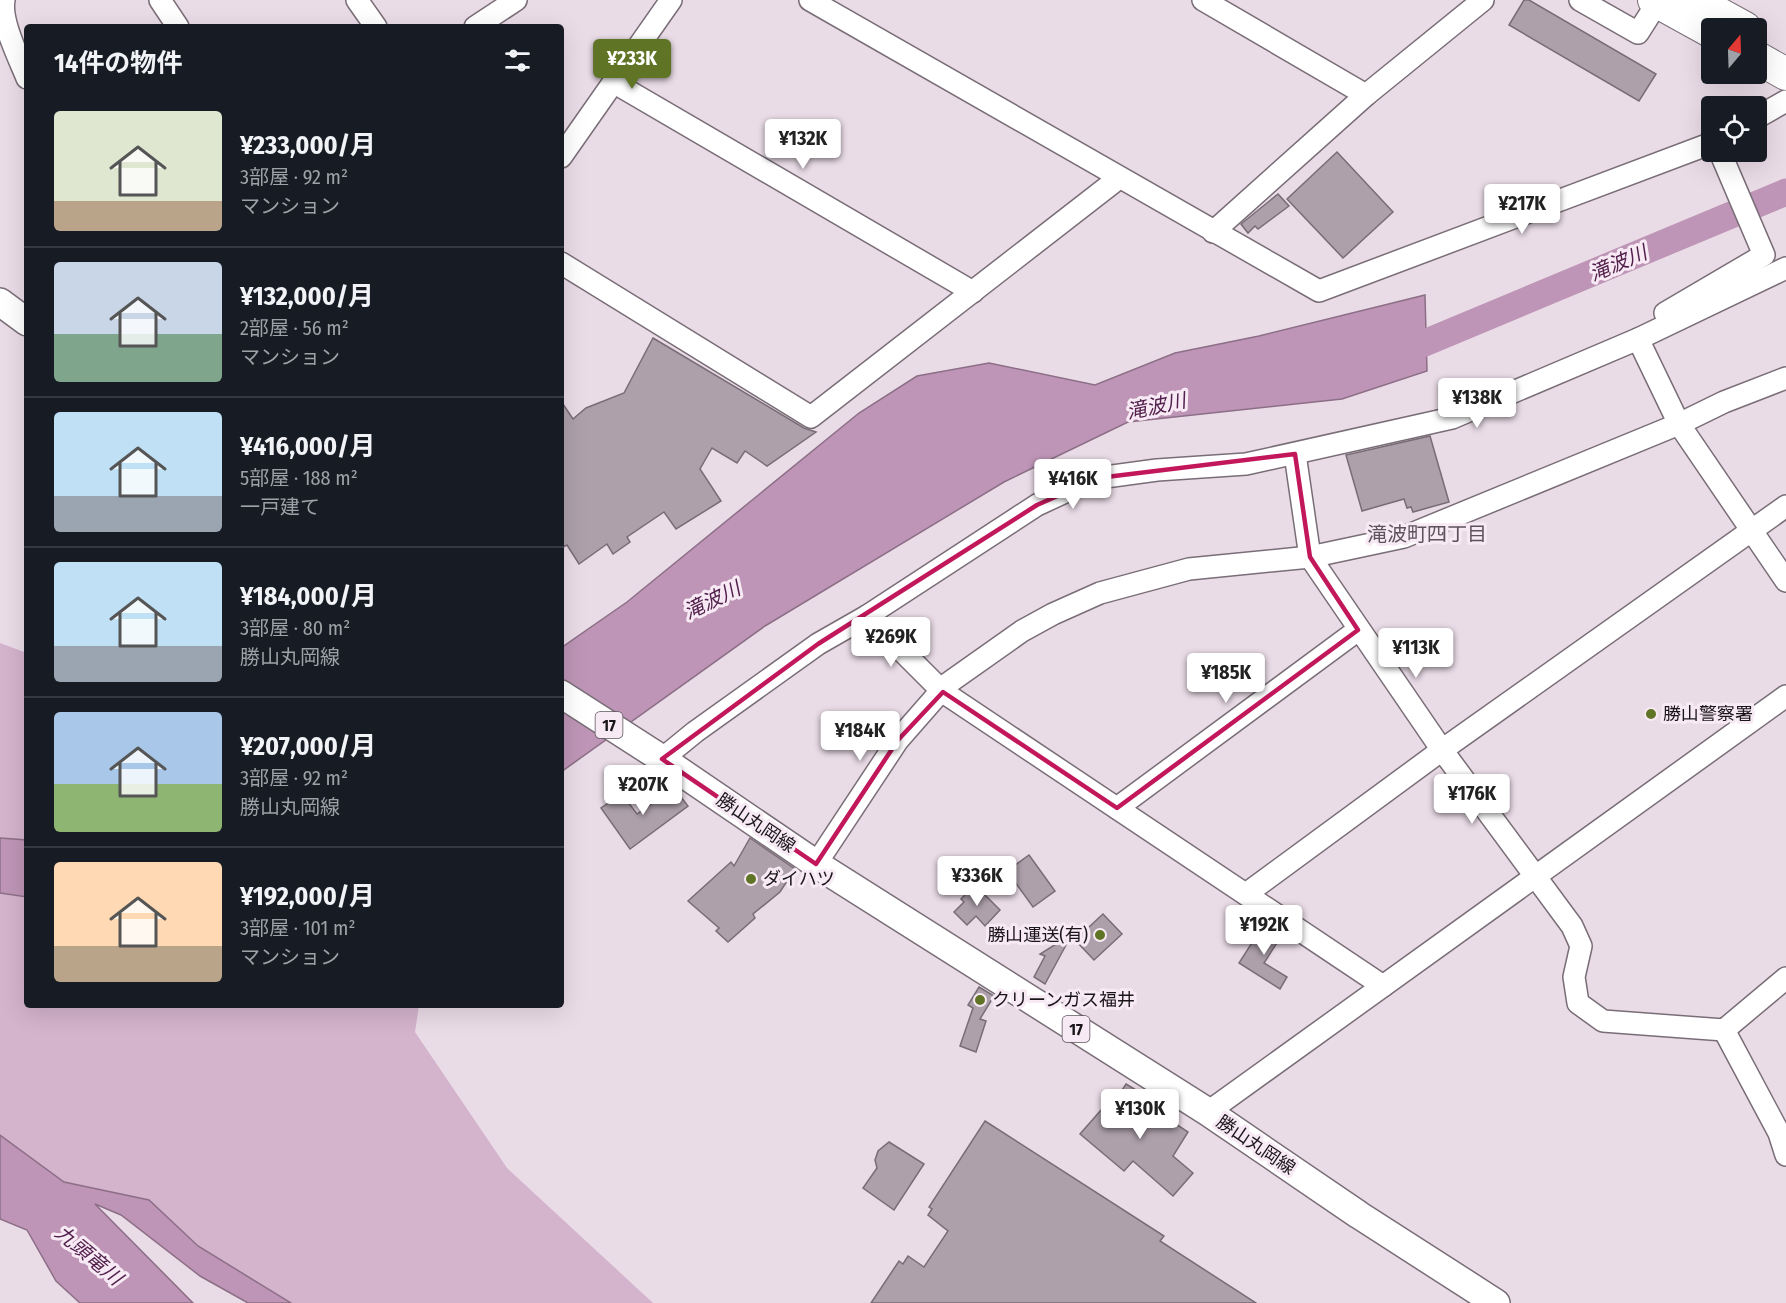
<!DOCTYPE html>
<html lang="ja">
<head>
<meta charset="utf-8">
<style>
  body { margin:0; font-family:"Fira Sans Condensed","Noto Sans JP",sans-serif; background:#242831; color:#f1f3f6; height:100vh; display:flex; flex-direction:column; font-size:22px; white-space:nowrap }
  * { box-sizing:border-box; margin:0 }
  p { font-size:20px; color:#9ea1a6 }
  .icon { flex:none; width:33px; height:33px; fill:none; stroke:currentColor; stroke-width:2; stroke-linecap:round; stroke-linejoin:round }
  .map { position:relative; flex:1; overflow:hidden }
  .drawer { position:absolute; left:24px; top:24px; width:540px; height:984px; display:flex; flex-direction:column; background:#171b24; border-radius:6px; box-shadow:0 6px 24px #0002 }
  .drawer>* { flex:none }
  .needle { width:39px; rotate:19deg }
  .controls { position:absolute; left:1701px; top:18px; display:grid; gap:12px }
  .controls a { display:grid; place-items:center; width:66px; height:66px; border-radius:6px; background:#171b24; box-shadow:0 6px 24px #0002; font-size:30px }
  .price { position:absolute; translate:-50% -51px; padding:0 14px; border-radius:6px; background:#fff; color:#222; font-size:20px; line-height:39px; filter:drop-shadow(0 2px 3px #0008) }
  .price::after { content:''; position:absolute; left:50%; top:36px; width:18px; height:14px; margin-left:-9px; background:inherit; clip-path:polygon(0 0,100% 0,50% 100%) }
  .price.current { background:#5f7424; color:#fff }
  ul { padding:0; list-style:none }
  li { display:flex; align-items:center; gap:18px; height:150px; padding:0 30px }
  li+li { border-top:2px solid #363941 }
  li span { display:grid; place-items:center; flex:none; width:168px; height:120px; border-radius:6px; color:#555 }
  li>.icon { margin-inline-start:auto }
  span .icon { width:72px; height:72px; fill:#fffc; stroke-width:1 }
  li b { font-size:26px }
  h2 { display:flex; justify-content:space-between; align-items:center; height:72px; padding:0 30px; font-size:26px }
  .map>svg:first-child { display:block }
  .green { fill:#d4b3cd }
  .water { fill:#be95b6; stroke:#8c6f87; stroke-width:1.5 }
  .lines { fill:none; stroke-linecap:round; stroke-linejoin:round }
  .river { stroke:#be95b6; stroke-width:27 }
  .building { fill:#ada0aa; stroke:#786c76; stroke-width:1.5 }
  .minor-casing { stroke:#796d77; stroke-width:24 }
  .major-casing { stroke:#796d77; stroke-width:30 }
  .highway-casing { stroke:#796d77; stroke-width:34 }
  .minor { stroke:#fff; stroke-width:21 }
  .major { stroke:#fff; stroke-width:27 }
  .highway { stroke:#fff; stroke-width:32 }
  .marked { fill:none; stroke:#c2185b; stroke-width:4.5; stroke-linejoin:round }
  .poi-dot { fill:#5f7424; stroke:#f7eaf4; stroke-width:2 }
  .labels { text-anchor:middle; dominant-baseline:central; stroke-width:6; stroke-linejoin:round; paint-order:stroke }
  .shield { fill:#f7eaf4; stroke:#5c555b; stroke-width:1.5 }
  .shield-label { font-size:16px; font-weight:bold; fill:#191519 }
  .poi-label { font-size:18px; fill:#191519; stroke:#f7eaf4; text-anchor:start }
  .street-label { font-size:18px; fill:#191519; stroke:#f7eaf4 }
  .water-label { font-size:20px; font-style:italic; fill:#52204c; stroke:#f7eaf4 }
  .neighbourhood-label { font-size:20px; fill:#5e535c; stroke:#f7eaf4 }
</style>
</head>
<body>
<div class="map">
<svg width="1786" height="1303" viewBox="0 0 1786 1303">
  <rect width="100%" height="100%" fill="#eadce7"/>
  <g class="green">
    <polygon points="0,643 27,653 27,840 0,838"/>
    <polygon points="0,893 27,897 27,1005 419,1005 415,1032 507,1168 653,1303 291,1303 198,1246 149,1200 64,1182 0,1135"/>
  </g>
  <g class="water">
    <polygon points="1425,295 1427,371 1342,399 1128,422 1004,482 765,626 561,772 561,648 627,602 859,413 917,376 989,363 1095,385 1175,353 1259,336"/>
    <polygon points="0,838 27,840 27,897 0,893"/>
    <polygon points="0,1135 64,1182 149,1200 198,1246 291,1303 248,1303 200,1276 121,1215 95,1204 193,1303 80,1303 56,1281 27,1230 0,1219"/>
  </g>
  <g class="lines">
    <polyline class="river" points="1391,357 1786,192"/>
  </g>
  <g class="building">
    <polygon points="1524,0 1529,0 1656,74 1639,101 1509,25"/>
    <polygon points="1337,152 1393,212 1343,258 1287,199"/>
    <polygon points="1278,194 1289,206 1258,229 1255,226 1248,233 1241,224"/>
    <polygon points="653,338 804,428 816,432 767,466 745,451 737,463 712,448 700,469 721,501 676,529 664,512 627,537 630,542 613,554 607,544 579,564 567,545 561,548 561,401 573,419 586,408 624,393"/>
    <polygon points="1430,436 1449,502 1413,512 1411,507 1407,508 1404,499 1362,511 1346,455"/>
    <polygon points="674,788 688,806 630,849 601,808 622,794 637,814"/>
    <polygon points="750,838 795,869 780,892 753,914 755,918 728,942 716,931 719,928 688,901 731,862 734,866"/>
    <polygon points="1029,855 1055,891 1033,907 1007,871"/>
    <polygon points="975,885 1000,910 985,926 976,916 967,925 954,912 964,902 961,899"/>
    <polygon points="1103,914 1122,934 1094,960 1075,940"/>
    <polygon points="1264,924 1282,935 1264,963 1287,977 1280,989 1239,963"/>
    <polygon points="1072,934 1045,984 1034,977 1045,956 1040,954"/>
    <polygon points="979,987 994,996 980,1019 986,1021 976,1052 960,1046 973,1008 968,1005"/>
    <polygon points="1126,1084 1136,1090 1132,1095 1188,1132 1173,1156 1193,1173 1173,1196 1133,1161 1124,1171 1080,1134 1109,1101 1113,1104"/>
    <polygon points="985,1121 1164,1236 1160,1241 1256,1303 871,1303 899,1261 903,1264 908,1256 924,1267 948,1231 928,1215 932,1209 929,1207"/>
    <polygon points="889,1142 924,1164 894,1210 863,1188 877,1168 875,1160 878,1151"/>
  </g>
  <g class="lines">
    <defs>
      <g id="minor">
        <path d="M4,0C0,21 19,58 27,78"/>
        <polyline points="160,0 178,27"/>
        <polyline points="357,0 376,27"/>
        <polyline points="810,0 1319,291 1712,143"/>
        <polyline points="1203,0 1366,95"/>
        <polyline points="1580,0 1638,33 1659,0"/>
        <polyline points="475,27 516,0"/>
        <polyline points="613,82 973,292"/>
        <polyline points="1756,118 1786,101"/>
        <polyline points="561,157 671,0"/>
        <polyline points="1213,232 1366,95 1483,0"/>
        <polyline points="561,263 811,417 1119,178"/>
        <polyline points="1665,313 1764,255 1720,152"/>
        <polyline points="1638,339 1679,424 1786,581"/>
        <polyline points="1295,454 1310,557 1442,750 1572,926 1581,946 1574,977 1578,1003 1603,1021 1724,1030 1786,978"/>
        <polyline points="867,616 943,692 1383,986"/>
        <polyline points="662,759 695,732 818,644 867,616 1037,505 1078,486 1098,478 1157,470 1246,464 1452,418 1638,339 1786,268"/>
        <polyline points="1117,808 1358,630"/>
        <polyline points="816,864 898,740 947,684 1022,631 1053,614 1100,593 1189,569 1310,557 1404,537 1679,424 1724,402 1786,378"/>
        <polyline points="1246,894 1442,750 1786,506"/>
        <polyline points="1724,1030 1779,1133 1786,1155"/>
        <polyline points="1208,1112 1786,696"/>
      </g>
      <g id="major">
        <polyline points="0,302 27,322"/>
        <polyline points="561,694 656,755 816,864 1208,1112 1359,1215 1496,1303"/>
      </g>
      <g id="highway">
        <polyline points="1654,0 1712,32"/>
        <polyline points="1694,0 1745,28"/>
        <polyline points="1756,57 1786,74"/>
      </g>
    </defs>
    <use href="#minor" class="minor-casing"/>
    <use href="#major" class="major-casing"/>
    <use href="#highway" class="highway-casing"/>
    <use href="#minor" class="minor"/>
    <use href="#major" class="major"/>
    <use href="#highway" class="highway"/>
  </g>
  <path class="marked" d="M1295,454L1310,557L1358,630L1117,808L943,692L898,740L816,864L662,759L818,644L1037,505L1098,478Z"/>
  <g class="poi-dot">
    <circle cx="1651" cy="714" r="6"/>
    <circle cx="751" cy="879" r="6"/>
    <circle cx="1100" cy="935" r="6"/>
    <circle cx="980" cy="1000" r="6"/>
  </g>
  <g class="labels">
    <g class="shield">
      <rect x="595.5" y="712" width="27" height="26" rx="4.5"/>
      <rect x="1062.5" y="1016" width="27" height="26" rx="4.5"/>
    </g>
    <g class="shield-label">
      <text x="609" y="725">17</text>
      <text x="1076" y="1029">17</text>
    </g>
    <g class="poi-label">
      <text x="1663" y="714">勝山警察署</text>
      <text x="763" y="879">ダイハツ</text>
      <text x="1088" y="935" text-anchor="end">勝山運送(有)</text>
      <text x="992" y="1000">クリーンガス福井</text>
    </g>
    <g class="street-label">
      <text transform="translate(756 823) rotate(34)">勝山丸岡線</text>
      <text transform="translate(1256 1145) rotate(34)">勝山丸岡線</text>
    </g>
    <g class="water-label">
      <text transform="translate(1618 263) rotate(-23)">滝波川</text>
      <text transform="translate(1156 406) rotate(-12)">滝波川</text>
      <text transform="translate(712 600) rotate(-26)">滝波川</text>
      <text transform="translate(89 1255) rotate(40)">九頭竜川</text>
    </g>
    <g class="neighbourhood-label">
      <text x="1427" y="534">滝波町四丁目</text>
    </g>
  </g>
</svg>
<div class="controls">
<a><svg class="needle" viewBox="-14 -14 28 28"><path d="M0-13l5 13h-10z" fill="#e53935"/><path d="M0 13l5-13h-10z" fill="#9ea1a6"/></svg></a>
<a><svg class="icon" aria-label="locate" viewBox="0 0 24 24"><circle cx="12" cy="12" r="6"/><path d="M12 2v4M12 18v4M2 12h4M18 12h4"/></svg></a>
</div>
<b class="price current" style="left:632px;top:90px">¥233K</b>
<b class="price" style="left:803px;top:170px">¥132K</b>
<b class="price" style="left:1522px;top:235px">¥217K</b>
<b class="price" style="left:1477px;top:429px">¥138K</b>
<b class="price" style="left:1073px;top:510px">¥416K</b>
<b class="price" style="left:891px;top:668px">¥269K</b>
<b class="price" style="left:1416px;top:679px">¥113K</b>
<b class="price" style="left:1226px;top:704px">¥185K</b>
<b class="price" style="left:860px;top:762px">¥184K</b>
<b class="price" style="left:643px;top:816px">¥207K</b>
<b class="price" style="left:1472px;top:825px">¥176K</b>
<b class="price" style="left:977px;top:907px">¥336K</b>
<b class="price" style="left:1264px;top:956px">¥192K</b>
<b class="price" style="left:1140px;top:1140px">¥130K</b>
<section class="drawer">
<h2>14件の物件<svg class="icon" aria-label="filters" viewBox="0 0 24 24"><path d="M4 7h16M4 17h16"/><circle cx="9" cy="7" r="2"/><circle cx="15" cy="17" r="2"/></svg></h2>
<ul>
<li><span style="background:linear-gradient(#dfe7d0 75%,#b9a48a 0)"><svg class="icon" aria-label="home" viewBox="0 0 24 24"><path d="M3 11l9-7 9 7M6 9v11h12V9"/></svg></span><div><b>¥233,000/月</b><p>3部屋 · 92 m²</p><p>マンション</p></div></li>
<li><span style="background:linear-gradient(#c9d6e8 60%,#7fa58c 0)"><svg class="icon" aria-label="home" viewBox="0 0 24 24"><path d="M3 11l9-7 9 7M6 9v11h12V9"/></svg></span><div><b>¥132,000/月</b><p>2部屋 · 56 m²</p><p>マンション</p></div></li>
<li><span style="background:linear-gradient(#bfe0f5 70%,#9aa5b1 0)"><svg class="icon" aria-label="home" viewBox="0 0 24 24"><path d="M3 11l9-7 9 7M6 9v11h12V9"/></svg></span><div><b>¥416,000/月</b><p>5部屋 · 188 m²</p><p>一戸建て</p></div></li>
<li><span style="background:linear-gradient(#bfe0f5 70%,#9aa5b1 0)"><svg class="icon" aria-label="home" viewBox="0 0 24 24"><path d="M3 11l9-7 9 7M6 9v11h12V9"/></svg></span><div><b>¥184,000/月</b><p>3部屋 · 80 m²</p><p>勝山丸岡線</p></div></li>
<li><span style="background:linear-gradient(#a9c7e8 60%,#8fb573 0)"><svg class="icon" aria-label="home" viewBox="0 0 24 24"><path d="M3 11l9-7 9 7M6 9v11h12V9"/></svg></span><div><b>¥207,000/月</b><p>3部屋 · 92 m²</p><p>勝山丸岡線</p></div></li>
<li><span style="background:linear-gradient(#ffd9b3 70%,#b9a48a 0)"><svg class="icon" aria-label="home" viewBox="0 0 24 24"><path d="M3 11l9-7 9 7M6 9v11h12V9"/></svg></span><div><b>¥192,000/月</b><p>3部屋 · 101 m²</p><p>マンション</p></div></li>
</ul>
</section>
</div>
</body>
</html>
